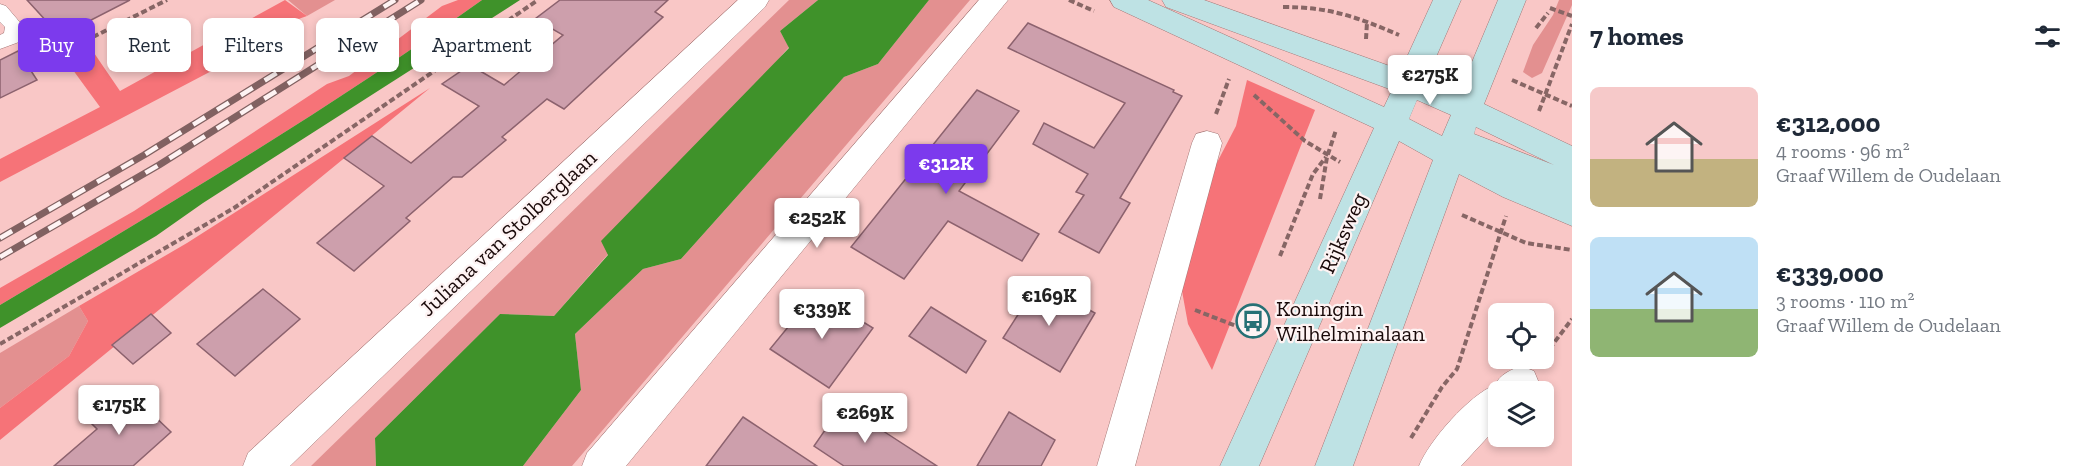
<!DOCTYPE html>
<html lang="en">
<head>
<meta charset="utf-8">
<style>
  body { margin:0; font-family:"Zilla Slab",serif; background:#f6f6f7; color:#1f2937; height:100vh; display:flex; flex-direction:column; font-size:22px; white-space:nowrap }
  * { box-sizing:border-box; margin:0 }
  p { font-size:20px; color:#747a83 }
  .icon { flex:none; width:33px; height:33px; fill:none; stroke:currentColor; stroke-width:2; stroke-linecap:round; stroke-linejoin:round }
  .map { position:relative; flex:1; overflow:hidden }
  .details { display:flex; flex-direction:column; background:#fff; width:510px }
  .details>* { flex:none }
  .hud { position:absolute; left:18px; top:18px; width:570px; height:54px; display:flex; gap:12px }
  .controls { position:absolute; left:1488px; top:303px; display:grid; gap:12px }
  .controls a { display:grid; place-items:center; width:66px; height:66px; border-radius:9px; background:#fff; box-shadow:0 3px 9px #0003; font-size:30px }
  .price { position:absolute; translate:-50% -51px; padding:0 14px; border-radius:6px; background:#fff; color:#222; font-size:20px; line-height:39px; filter:drop-shadow(0 2px 3px #0008) }
  .price::after { content:''; position:absolute; left:50%; top:36px; width:18px; height:14px; margin-left:-9px; background:inherit; clip-path:polygon(0 0,100% 0,50% 100%) }
  .price.selected { background:#7c3aed; color:#fff }
  ul { padding:0; list-style:none }
  li { display:flex; align-items:center; gap:18px; height:150px; padding:0 18px }
  li span { display:grid; place-items:center; flex:none; width:168px; height:120px; border-radius:9px; color:#555 }
  li>.icon { margin-inline-start:auto }
  span .icon { width:72px; height:72px; fill:#fffc; stroke-width:1 }
  li b { font-size:26px }
  h2 { display:flex; justify-content:space-between; align-items:center; height:72px; padding:0 18px; font-size:26px }
  .chip { padding:0 21px; border-radius:9px; background:#fff; box-shadow:0 3px 9px #0003; font-size:21px; line-height:54px }
  .chip.selected { background:#7c3aed; color:#fff }
  main { display:flex; flex:1; min-height:0 }
  .map>svg:first-child { display:block }
  .green { fill:#e39090 }
  .forest { fill:#f67378 }
  .water { fill:#3f922a }
  .building { fill:#cd9fac; stroke:#8c626e; stroke-width:1.5 }
  .lines { fill:none; stroke-linecap:round; stroke-linejoin:round }
  .lane-casing { stroke:#a37675; stroke-width:1 }
  .street-casing { stroke:#a37675; stroke-width:1 }
  .secondary-casing { stroke:#a37675; stroke-width:1 }
  .path { stroke:#876665; stroke-width:4; stroke-dasharray:6 3; stroke-linecap:butt }
  .lane { fill:#fff; fill-rule:evenodd }
  .street { fill:#fff; fill-rule:evenodd }
  .secondary { fill:#bee2e4; fill-rule:evenodd }
  .rail-casing { stroke:#816161; stroke-width:7 }
  .rail { stroke:#fef3f3; stroke-width:4.5; stroke-dasharray:14; stroke-linecap:butt }
  .labels { text-anchor:middle; dominant-baseline:central; stroke-width:4.5; stroke-linejoin:round; paint-order:stroke }
  .street-label { font-size:22px; fill:#190909; stroke:#fef3f3 }
  .poi-label { font-size:22px; fill:#190909; stroke:#fef3f3; text-anchor:start }
</style>
</head>
<body>
<main>
<div class="map">
<svg width="1572" height="466" viewBox="0 0 1572 466">
  <rect width="100%" height="100%" fill="#f9c7c6"/>
  <g class="green">
    <polygon points="288,0 335,0 307,16"/>
    <polygon points="789,0 818,0 780,31 789,47 554,316 500,314 375,438 376,466 311,466"/>
    <polygon points="929,0 970,0 572,466 523,466 581,390 575,334 643,269 681,259 844,77 878,64"/>
    <polygon points="1559,0 1572,0 1572,5 1542,73 1532,78 1523,72 1533,45 1553,15"/>
    <polygon points="79,306 88,321 69,356 0,408 0,353"/>
  </g>
  <g class="forest">
    <path d="M285,0L307,16C283,24 262,37 242,55L0,182V159L100,107L62,55L92,50L120,91Z"/>
    <path d="M458,0H482C327,111 163,208 0,305V288L134,211L327,84L349,76L442,6Z"/>
    <polygon points="1247,80 1315,110 1212,370 1188,324 1180,280 1211,174 1236,126"/>
    <polygon points="430,88 0,440 0,408 69,356 88,321 79,306 187,243"/>
  </g>
  <g class="water">
    <path d="M482,0H520L203,203L156,236L0,328V305C163,208 327,111 482,0Z"/>
    <polygon points="818,0 929,0 878,64 844,77 681,259 643,269 575,334 581,390 523,466 376,466 375,438 500,314 554,316 608,255 601,241 789,48 780,31"/>
  </g>
  <g class="building">
    <polygon points="27,0 130,0 60,36"/>
    <polygon points="560,0 668,0 655,12 663,17 564,109 547,99 502,137 506,140 462,177 453,177 406,218 410,221 354,271 317,243 384,186 344,158 372,136 411,163 479,106 442,84 470,65 504,85 563,35 535,19"/>
    <polygon points="1028,23 1174,90 1173,92 1182,96 1120,198 1130,203 1099,253 1059,232 1084,195 1076,192 1088,174 1033,144 1044,123 1094,148 1125,103 1008,48"/>
    <polygon points="18,51 37,80 0,98 0,60"/>
    <polygon points="977,90 1019,111 959,191 1039,234 1022,261 948,221 904,279 851,247"/>
    <polygon points="1039,282 1095,313 1060,372 1003,338"/>
    <polygon points="263,289 300,319 235,376 197,344"/>
    <polygon points="816,293 873,328 829,388 770,349"/>
    <polygon points="931,307 986,341 966,373 909,336"/>
    <polygon points="151,314 171,333 133,364 112,345"/>
    <polygon points="127,390 171,432 133,466 54,466 97,429 89,421"/>
    <polygon points="843,404 877,427 937,466 844,466 814,446"/>
    <polygon points="1009,412 1055,440 1041,466 977,466"/>
    <polygon points="743,417 817,466 706,466"/>
  </g>
  <g class="lines">
    <defs>
      <polygon id="lane" points="0,4 6,6 23,26 19,42 0,49 0,35 4,33 5,27 0,22"/>
      <g id="street">
        <polygon points="738,0 769,0 765,7 290,466 243,466 248,453"/>
        <polygon points="979,0 1008,0 626,466 582,466 587,453"/>
        <polygon points="1207,131 1218,134 1222,143 1135,466 1097,466 1192,143 1196,134"/>
        <path d="M1521,366L1534,371L1539,383L1536,392H1498V426L1461,466H1419C1429,441 1469,395 1495,385C1500,374 1511,370 1521,366Z"/>
      </g>
      <path id="secondary" d="M1110,0H1148L1384,107L1392,90L1166,7L1162,0H1204L1401,70L1433,0H1461L1426,80L1459,93L1498,0H1526L1484,104L1572,146V226L1503,197L1459,174L1353,466H1315L1433,160L1399,141L1259,466H1220L1374,128L1114,7ZM1417,100L1451,115L1442,136L1409,119ZM1476,127L1554,165L1474,134Z"/>
    </defs>
    <use href="#lane" class="lane-casing"/>
    <use href="#street" class="street-casing"/>
    <use href="#secondary" class="secondary-casing"/>
    <g class="path">
      <polyline points="1069,0 1094,11"/>
      <path d="M1283,7C1330,7 1357,17 1399,35"/>
      <polyline points="1550,8 1572,16"/>
      <polyline points="1536,28 1548,13"/>
      <polyline points="39,37 93,37 167,0"/>
      <polyline points="1366,39 1367,22"/>
      <polyline points="1512,80 1572,106"/>
      <polyline points="1254,95 1305,141 1340,162"/>
      <polyline points="1539,111 1572,24"/>
      <polyline points="1216,114 1229,79"/>
      <polyline points="1320,199 1327,157 1336,130"/>
      <polyline points="1462,215 1526,243 1572,250"/>
      <polyline points="1280,256 1313,174 1326,157"/>
      <polyline points="1195,310 1249,331"/>
      <polyline points="0,344 234,208 538,0"/>
      <polyline points="1544,356 1572,319"/>
      <polyline points="1411,438 1442,387 1457,369 1506,216"/>
    </g>
    <use href="#lane" class="lane"/>
    <use href="#street" class="street"/>
    <use href="#secondary" class="secondary"/>
    <defs>
      <g id="rail">
        <polyline points="0,238 144,155 395,0"/>
        <polyline points="0,257 159,165 421,0"/>
      </g>
    </defs>
    <use href="#rail" class="rail-casing"/>
    <use href="#rail" class="rail"/>
  </g>
  <defs>
    <symbol id="bus-ring" viewBox="-11 -11 22 22"><circle r="9.5" fill="#fef3f3" stroke="#267175" stroke-width="1.5"/><path d="M-5-6H5V4H4V6H2V4H-2V6H-4V4H-5ZM-3.5-4V0h7V-4ZM-3.5 1.2v1.5H-2V1.2ZM2 1.2v1.5H3.5V1.2Z" fill="#267175"/></symbol>
  </defs>
  <g fill-rule="evenodd">
    <use href="#bus-ring" x="1234" y="302" width="38" height="38"/>
  </g>
  <g class="labels">
    <g class="street-label">
      <text transform="translate(508 233) rotate(-43)">Juliana van Stolberglaan</text>
      <text transform="translate(1343 233) rotate(-66)">Rijksweg</text>
    </g>
    <g class="poi-label">
      <text x="1276" y="308">Koningin<tspan x="1276" dy="25">Wilhelminalaan</tspan></text>
    </g>
  </g>
</svg>
<div class="controls">
<a><svg class="icon" aria-label="locate" viewBox="0 0 24 24"><circle cx="12" cy="12" r="6"/><path d="M12 2v4M12 18v4M2 12h4M18 12h4"/></svg></a>
<a><svg class="icon" aria-label="layers" viewBox="0 0 24 24"><path d="M12 4l9 5-9 5-9-5zM3 14l9 5 9-5"/></svg></a>
</div>
<b class="price" style="left:1430px;top:106px">€275K</b>
<b class="price selected" style="left:946px;top:195px">€312K</b>
<b class="price" style="left:817px;top:249px">€252K</b>
<b class="price" style="left:1049px;top:327px">€169K</b>
<b class="price" style="left:822px;top:340px">€339K</b>
<b class="price" style="left:119px;top:436px">€175K</b>
<b class="price" style="left:865px;top:444px">€269K</b>
<div class="hud">
<a class="chip selected">Buy</a>
<a class="chip">Rent</a>
<a class="chip">Filters</a>
<a class="chip">New</a>
<a class="chip">Apartment</a>
</div>
</div>
<section class="details">
<h2>7 homes<svg class="icon" aria-label="filters" viewBox="0 0 24 24"><path d="M4 7h16M4 17h16"/><circle cx="9" cy="7" r="2"/><circle cx="15" cy="17" r="2"/></svg></h2>
<ul>
<li><span style="background:linear-gradient(#f6c9c9 60%,#c2b280 0)"><svg class="icon" aria-label="home" viewBox="0 0 24 24"><path d="M3 11l9-7 9 7M6 9v11h12V9"/></svg></span><div><b>€312,000</b><p>4 rooms · 96 m²</p><p>Graaf Willem de Oudelaan</p></div></li>
<li><span style="background:linear-gradient(#bfe0f5 60%,#8fb573 0)"><svg class="icon" aria-label="home" viewBox="0 0 24 24"><path d="M3 11l9-7 9 7M6 9v11h12V9"/></svg></span><div><b>€339,000</b><p>3 rooms · 110 m²</p><p>Graaf Willem de Oudelaan</p></div></li>
</ul>
</section>
</main>
</body>
</html>
